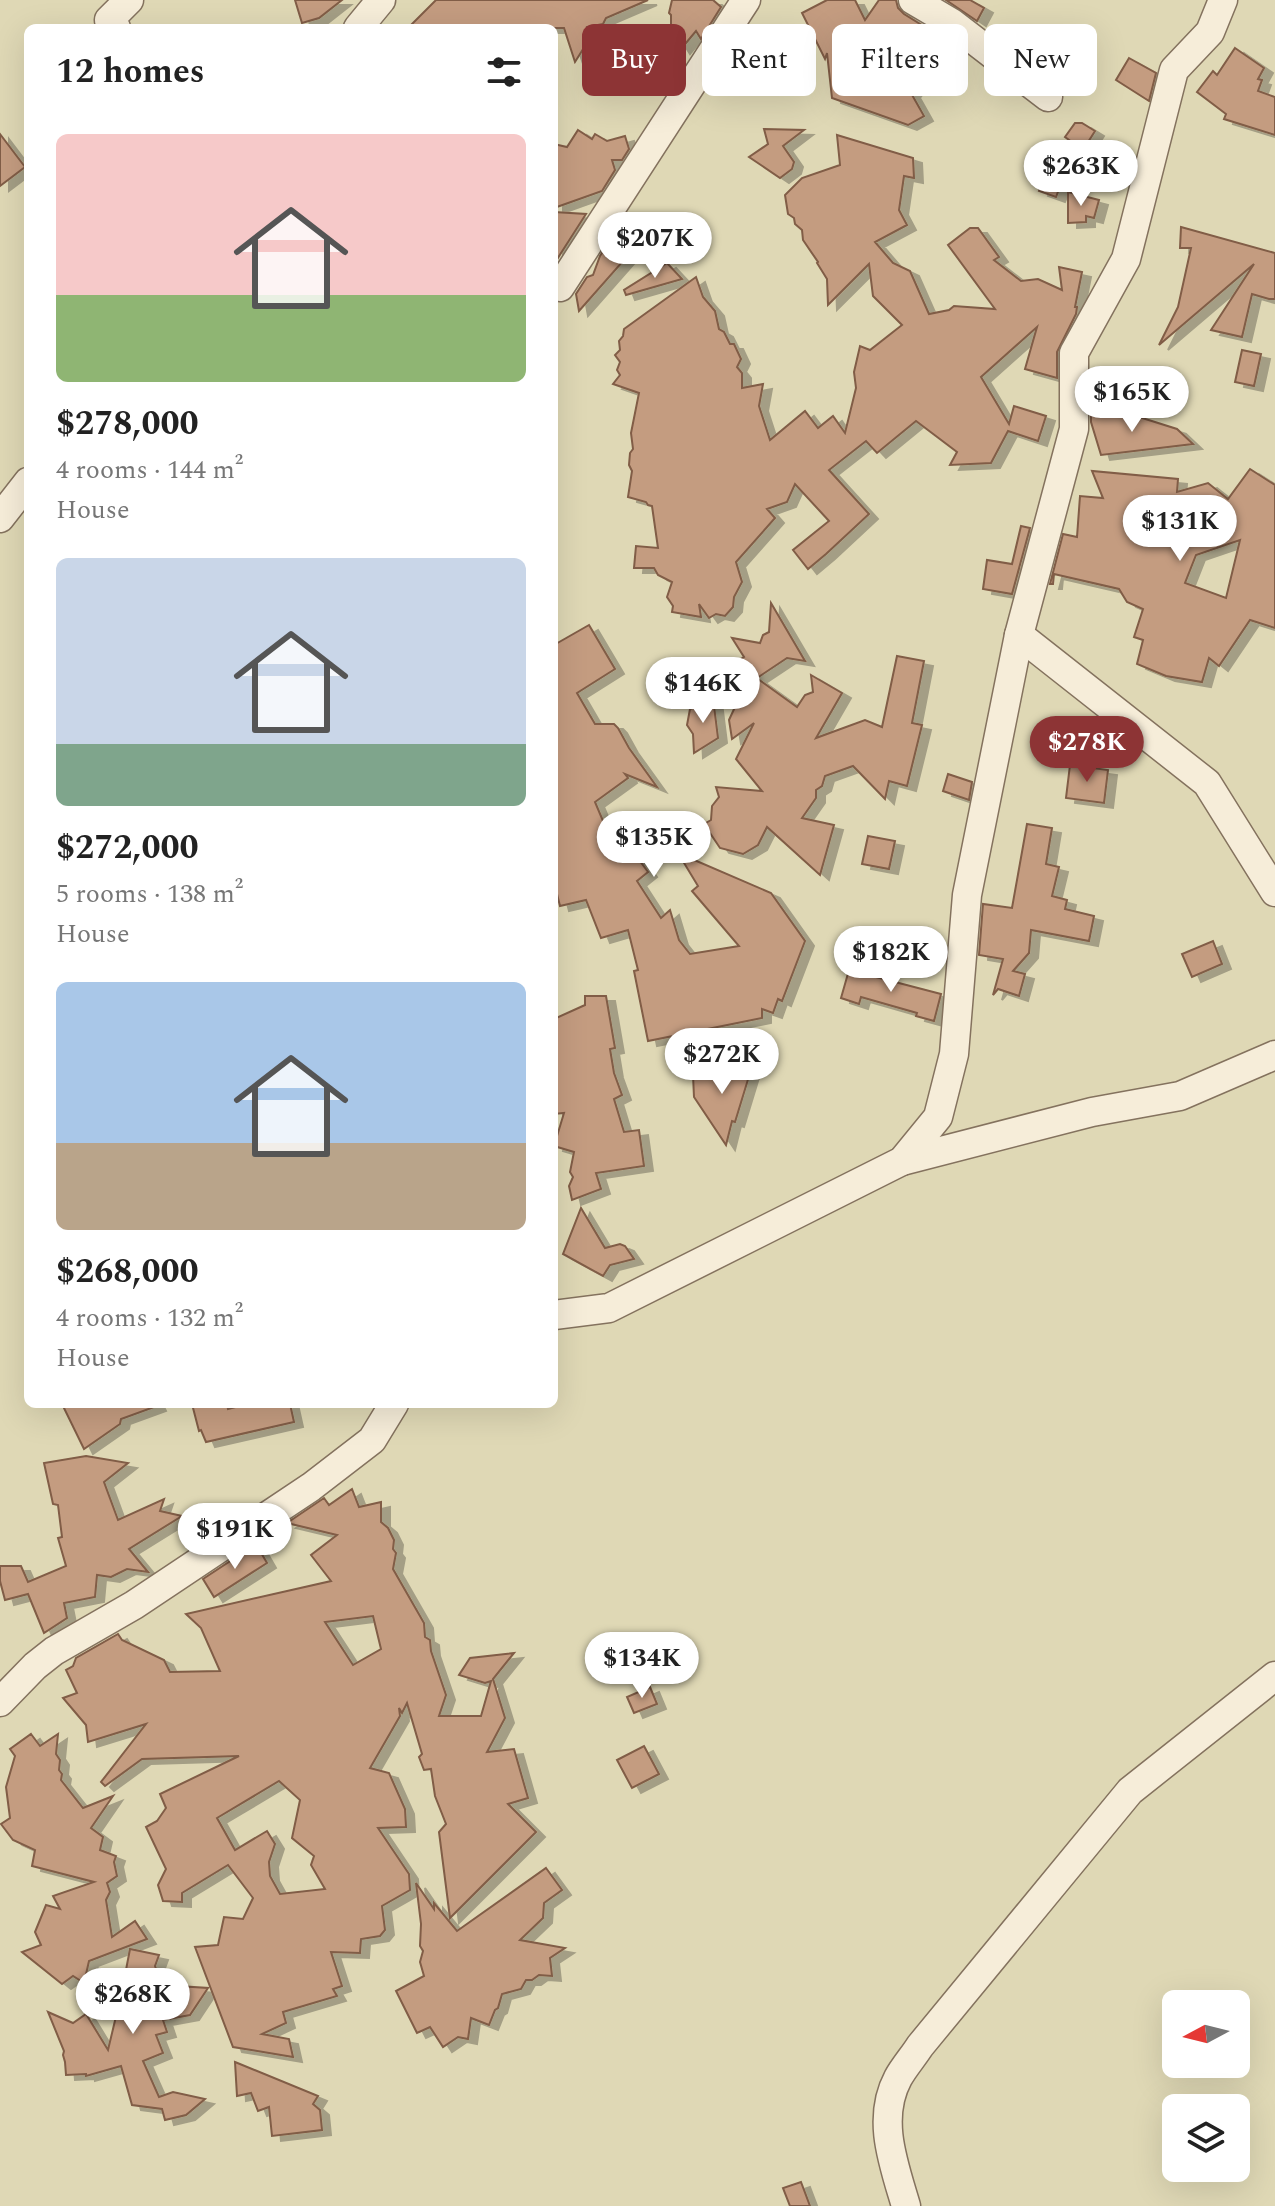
<!DOCTYPE html>
<html lang="en">
<head>
<meta charset="utf-8">
<style>
  body { margin:0; font-family:Spectral,serif; background:#f2f2f2; color:#222; height:100vh; display:flex; flex-direction:column; font-size:30px; white-space:nowrap }
  * { box-sizing:border-box; margin:0 }
  p { font-size:26px; color:#767676 }
  .icon { flex:none; width:44px; height:44px; fill:none; stroke:currentColor; stroke-width:2; stroke-linecap:round; stroke-linejoin:round }
  .map { position:relative; flex:1; overflow:hidden }
  .details { position:absolute; left:24px; top:24px; width:534px; height:1384px; display:flex; flex-direction:column; background:#fff; border-radius:12px; box-shadow:0 8px 32px #0002 }
  .details>* { flex:none }
  .top-card { position:absolute; left:582px; top:24px; width:572px; height:72px; display:flex; gap:16px }
  .needle { width:52px; rotate:263deg }
  .fabs { position:absolute; left:1162px; top:1990px; display:grid; gap:16px }
  .fabs a { display:grid; place-items:center; width:88px; height:88px; border-radius:12px; background:#fff; box-shadow:0 8px 32px #0002; font-size:40px }
  .price { position:absolute; translate:-50% -68px; padding:0 18px; border-radius:28px; background:#fff; color:#222; font-size:26px; line-height:52px; filter:drop-shadow(0 2px 4px #0008) }
  .price::after { content:''; position:absolute; left:50%; top:48px; width:24px; height:18px; margin-left:-12px; background:inherit; clip-path:polygon(0 0,100% 0,50% 100%) }
  .price.on { background:#8d3435; color:#fff }
  ul { padding:0; list-style:none }
  li { display:grid; align-content:center; gap:16px; height:424px; padding:0 32px }
  li span { display:grid; place-items:center; height:248px; border-radius:12px; color:#555 }
  li>.icon { margin-inline-start:auto }
  span .icon { width:144px; height:144px; fill:#fffc; stroke-width:1 }
  li b { font-size:34px }
  h2 { display:flex; justify-content:space-between; align-items:center; height:96px; padding:0 32px; font-size:34px }
  .pill { padding:0 28px; border-radius:12px; background:#fff; box-shadow:0 8px 32px #0002; font-size:28px; line-height:72px }
  .pill.on { background:#8d3435; color:#fff }
  .map>svg:first-child { display:block }
  .farmland { fill:#dfd8b5; fill-rule:evenodd }
  .building { fill:#c49c80; stroke:#815d46; stroke-width:2; fill-rule:evenodd; filter:url(#shadow) }
  .lines { fill:none; stroke-linecap:round; stroke-linejoin:round }
  .street-casing { stroke:#84725e; stroke-width:31 }
  .street { stroke:#f6edd9; stroke-width:28 }
</style>
</head>
<body>
<div class="map">
<svg width="1275" height="2206" viewBox="0 0 1275 2206">
  <defs>
    <filter id="shadow"><feDropShadow dx="9" dy="5" stdDeviation="0" flood-color="#0004"/></filter>
  </defs>
  <rect width="100%" height="100%" fill="#eadfc7"/>
  <path class="farmland" d="M0,0H1275V2206H0ZM28,28H554V1404H28ZM1176,2004H1236V2064H1176ZM1176,2108H1236V2168H1176Z"/>
  <g class="building">
    <polygon points="295,0 342,0 319,18 302,23"/>
    <polygon points="436,0 648,0 606,18 603,24 587,27 590,38 575,62 564,28 408,28"/>
    <polygon points="672,0 713,0 721,7 701,39 696,31 681,49 671,33 671,15 669,13"/>
    <polygon points="827,0 855,0 865,20 879,0 896,0 898,8 904,14 949,42 911,93 924,116 908,125 832,98 827,53 825,59 802,13"/>
    <polygon points="946,0 970,0 984,8 977,21"/>
    <polygon points="1235,48 1264,68 1258,79 1262,80 1258,91 1275,97 1275,135 1224,119 1226,114 1197,92 1213,71 1217,75"/>
    <polygon points="1129,58 1156,73 1149,101 1116,80"/>
    <polygon points="1075,123 1082,123 1095,131 1083,150 1065,137"/>
    <polygon points="764,129 804,130 783,146 794,162 792,169 780,178 749,157 768,144"/>
    <polygon points="578,130 592,139 595,134 607,141 625,136 629,149 622,160 612,160 615,170 602,191 554,208 554,144 567,147"/>
    <polygon points="0,134 25,167 0,186"/>
    <polygon points="837,135 913,158 914,178 904,176 899,210 907,225 875,242 893,263 910,271 929,314 949,310 954,306 995,309 948,245 970,228 978,228 999,257 994,260 1021,281 1038,279 1062,290 1059,267 1082,272 1075,307 1077,307 1076,314 1057,352 1057,378 1025,369 1037,327 981,377 1009,424 1014,406 1046,416 1038,441 1008,431 991,463 950,465 957,452 916,421 877,453 866,441 829,470 869,514 826,554 808,569 793,550 829,521 795,484 787,502 767,509 775,518 736,562 742,582 734,597 733,607 725,616 716,614 709,618 699,604 701,617 672,612 673,606 667,597 672,582 658,575 654,568 634,568 636,546 658,548 652,506 648,505 646,502 628,497 632,471 629,465 630,453 633,449 631,433 639,393 613,384 620,375 617,370 620,362 615,355 620,350 619,341 623,336 624,329 696,277 703,297 715,311 719,329 724,332 730,344 734,344 741,359 737,367 742,373 742,388 763,384 759,406 770,440 805,411 818,428 833,416 845,433 856,388 854,372 860,346 870,350 902,325 873,296 869,264 828,305 827,279 817,263 818,262 803,240 802,230 795,224 794,218 788,214 785,195 802,178 840,165"/>
    <polygon points="1047,169 1064,176 1056,197 1039,191"/>
    <polygon points="1068,192 1099,200 1094,218 1086,216 1086,222 1068,223"/>
    <polygon points="554,212 586,214 554,264"/>
    <polygon points="623,221 629,227 646,235 579,311 576,294 587,277 593,275 600,256"/>
    <polygon points="1181,227 1275,253 1275,299 1269,299 1252,294 1242,337 1211,330 1254,264 1159,345 1178,307 1191,248 1180,248"/>
    <polygon points="667,263 682,279 626,295 624,290"/>
    <polygon points="1242,350 1261,354 1254,386 1235,382"/>
    <polygon points="1107,409 1135,419 1136,416 1177,429 1193,444 1101,455 1091,422 1091,413"/>
    <path d="M1250,469L1275,485V628L1250,620L1219,666L1209,658L1202,682L1166,676L1137,664L1143,640L1134,637L1143,609L1127,602L1119,589L1054,574L1053,584H1050L1063,534L1077,537L1080,496L1103,498L1092,471L1178,479L1177,492L1208,483L1228,499ZM1240,540L1226,598L1185,583L1196,555Z"/>
    <polygon points="1021,526 1030,528 1012,594 983,589 987,560 1012,564"/>
    <polygon points="771,603 805,661 787,658 754,680 739,660 744,657 732,638 760,643 763,635 769,632"/>
    <polygon points="589,625 615,669 577,693 595,724 614,724 618,728 629,748 657,787 625,774 628,778 595,802 611,840 620,834 648,872 637,881 661,918 670,910 679,940 690,954 739,946 692,891 698,886 678,853 771,893 805,941 782,1001 778,999 773,1013 762,1009 762,1018 648,1041 634,971 638,970 628,930 601,938 586,900 560,906 554,882 554,645"/>
    <polygon points="897,656 924,661 912,723 922,725 907,786 889,781 885,799 853,766 825,776 822,786 816,790 816,798 802,818 834,825 820,875 767,827 758,845 743,854 720,848 704,824 711,820 712,806 719,797 716,787 762,791 736,759 754,723 732,739 729,720 747,681 758,679 797,707 805,695 813,692 811,675 842,693 816,738 865,720 882,727"/>
    <polygon points="713,698 718,738 694,753 693,734 687,725 690,709"/>
    <polygon points="1070,765 1108,770 1104,803 1066,798"/>
    <polygon points="948,774 972,782 969,800 943,791"/>
    <polygon points="1027,824 1052,828 1046,864 1059,867 1052,896 1067,900 1065,909 1094,916 1089,941 1031,930 1029,953 1013,971 1025,974 1019,996 998,989 993,995 1003,959 979,955 983,904 1012,908"/>
    <polygon points="868,836 895,841 889,869 862,864"/>
    <polygon points="1213,941 1222,964 1192,977 1182,954"/>
    <polygon points="849,970 941,994 934,1021 916,1016 917,1013 861,997 859,1004 841,998"/>
    <polygon points="585,996 606,996 615,1048 610,1049 614,1073 622,1095 614,1099 624,1132 639,1130 644,1166 596,1173 601,1189 572,1200 569,1186 573,1177 570,1172 574,1152 554,1146 564,1113 554,1114 554,1019 585,1005"/>
    <polygon points="736,1058 753,1063 735,1122 732,1121 726,1145 694,1097 693,1075 731,1073"/>
    <polygon points="581,1208 605,1248 620,1244 625,1246 634,1259 610,1265 603,1276 563,1254"/>
    <polygon points="62,1404 156,1404 157,1406 121,1419 120,1424 84,1449"/>
    <polygon points="192,1404 227,1404 228,1409 247,1404 290,1404 294,1422 206,1442 201,1430 199,1431"/>
    <polygon points="86,1456 128,1463 104,1482 118,1520 164,1499 160,1511 182,1516 129,1549 148,1572 127,1569 111,1577 97,1575 95,1597 64,1603 67,1618 44,1633 28,1594 5,1600 0,1581 0,1566 21,1566 28,1582 66,1566 58,1538 62,1537 58,1505 53,1504 44,1463"/>
    <path d="M352,1489L359,1507L381,1502V1522L388,1528L394,1540L393,1549L396,1553L393,1569L424,1623L425,1637L430,1640L431,1651L446,1695L439,1716H481L491,1681L485,1683L459,1675L470,1658L514,1653L493,1679L505,1718L487,1752L514,1749L528,1798L508,1804L536,1832L450,1918L439,1832L446,1824L435,1796L431,1769L424,1770L419,1757L422,1754L407,1703L402,1713L399,1708L400,1716L370,1768L389,1773L405,1809L406,1827L378,1828L409,1874L410,1890L382,1906L385,1930L380,1936L361,1939L360,1953L331,1952L342,1986L333,1989L337,1996L283,2012L286,2023L262,2034L289,2039L293,2057L233,2047L195,1947L218,1945L224,1917L243,1919L253,1898L228,1865L182,1893V1902L163,1901L158,1885L166,1869L146,1827L157,1821L166,1808L160,1794L239,1756L142,1759L105,1786L101,1782L146,1724L88,1742L86,1725L63,1698L77,1693L66,1670L73,1666L76,1658L118,1634L122,1640L164,1660L170,1672L220,1671L201,1628L186,1614L331,1581L311,1555L337,1535L287,1523L324,1498L329,1505ZM373,1616L381,1649L353,1665L325,1622ZM279,1781L300,1800L292,1838L314,1856L311,1865L325,1889L280,1894L270,1876L269,1862L275,1844L267,1831L235,1850L217,1818Z"/>
    <polygon points="256,1544 267,1563 214,1597 203,1579"/>
    <polygon points="650,1687 657,1704 634,1713 627,1697"/>
    <polygon points="31,1734 40,1746 58,1734 56,1754 60,1760 59,1770 62,1774 61,1780 83,1808 113,1796 91,1828 103,1837 100,1850 116,1856 114,1862 117,1876 107,1883 110,1892 106,1900 112,1937 135,1921 147,1939 89,1961 84,1983 73,1976 62,1984 22,1952 41,1945 35,1932 46,1905 60,1909 53,1896 94,1882 32,1866 35,1850 13,1840 1,1824 10,1818 6,1787 15,1756 10,1749"/>
    <polygon points="644,1746 659,1774 632,1788 617,1760"/>
    <polygon points="546,1868 562,1890 544,1903 543,1918 520,1940 565,1948 550,1958 552,1976 539,1975 532,1980 526,1980 521,1989 502,1994 498,2008 495,2010 489,2025 471,2018 468,2039 458,2037 443,2047 430,2027 417,2033 396,1991 424,1976 420,1962 423,1951 420,1946 421,1924 416,1883 434,1909 434,1903 457,1931"/>
    <polygon points="130,1949 159,1955 155,1966 162,1985 208,1988 190,2015 163,2020 167,2032 156,2035 163,2053 143,2061 159,2097 173,2092 205,2099 186,2115 165,2120 162,2109 132,2105 121,2066 86,2076 86,2074 66,2075 65,2062 63,2055 64,2051 48,2012 73,2023 86,2014 108,2050 118,2008 139,1996 125,1975"/>
    <polygon points="235,2062 318,2096 313,2104 320,2110 322,2130 272,2136 269,2107 258,2111 251,2093 237,2096"/>
    <polygon points="801,2182 810,2206 790,2206 783,2188"/>
  </g>
  <g class="lines">
    <defs>
      <g id="street">
        <polyline points="913,0 952,23 1048,97"/>
        <polyline points="1223,0 1210,32 1174,70 1126,259 1074,353 1074,429 1019,635 1207,783 1275,892"/>
        <polyline points="116,28 109,20 129,0"/>
        <polyline points="358,28 381,0"/>
        <polyline points="560,287 746,0"/>
        <polyline points="0,518 28,482"/>
        <polyline points="902,1161 1092,1112 1180,1096 1275,1055"/>
        <polyline points="554,1315 609,1308 902,1161 938,1117 954,1054 967,895 1019,635"/>
        <polyline points="0,1702 35,1666 54,1651 134,1605 311,1487 372,1440 394,1404"/>
        <path d="M906,2206C894,2165 876,2119 898,2078C904,2067 913,2057 920,2046L1130,1791L1275,1676"/>
      </g>
    </defs>
    <use href="#street" class="street-casing"/>
    <use href="#street" class="street"/>
  </g>
</svg>
<div class="fabs">
<a><svg class="needle" viewBox="-14 -14 28 28"><path d="M0-13l5 13h-10z" fill="#e53935"/><path d="M0 13l5-13h-10z" fill="#767676"/></svg></a>
<a><svg class="icon" aria-label="layers" viewBox="0 0 24 24"><path d="M12 4l9 5-9 5-9-5zM3 14l9 5 9-5"/></svg></a>
</div>
<b class="price" style="left:1081px;top:208px">$263K</b>
<b class="price" style="left:655px;top:280px">$207K</b>
<b class="price" style="left:1132px;top:434px">$165K</b>
<b class="price" style="left:1180px;top:563px">$131K</b>
<b class="price" style="left:703px;top:725px">$146K</b>
<b class="price on" style="left:1087px;top:784px">$278K</b>
<b class="price" style="left:654px;top:879px">$135K</b>
<b class="price" style="left:891px;top:994px">$182K</b>
<b class="price" style="left:722px;top:1096px">$272K</b>
<b class="price" style="left:235px;top:1571px">$191K</b>
<b class="price" style="left:642px;top:1700px">$134K</b>
<b class="price" style="left:133px;top:2036px">$268K</b>
<div class="top-card">
<a class="pill on">Buy</a>
<a class="pill">Rent</a>
<a class="pill">Filters</a>
<a class="pill">New</a>
</div>
<section class="details">
<h2>12 homes<svg class="icon" aria-label="filters" viewBox="0 0 24 24"><path d="M4 7h16M4 17h16"/><circle cx="9" cy="7" r="2"/><circle cx="15" cy="17" r="2"/></svg></h2>
<ul>
<li><span style="background:linear-gradient(#f6c9c9 65%,#8fb573 0)"><svg class="icon" aria-label="home" viewBox="0 0 24 24"><path d="M3 11l9-7 9 7M6 9v11h12V9"/></svg></span><div><b>$278,000</b><p>4 rooms · 144 m²</p><p>House</p></div></li>
<li><span style="background:linear-gradient(#c9d6e8 75%,#7fa58c 0)"><svg class="icon" aria-label="home" viewBox="0 0 24 24"><path d="M3 11l9-7 9 7M6 9v11h12V9"/></svg></span><div><b>$272,000</b><p>5 rooms · 138 m²</p><p>House</p></div></li>
<li><span style="background:linear-gradient(#a9c7e8 65%,#b9a48a 0)"><svg class="icon" aria-label="home" viewBox="0 0 24 24"><path d="M3 11l9-7 9 7M6 9v11h12V9"/></svg></span><div><b>$268,000</b><p>4 rooms · 132 m²</p><p>House</p></div></li>
</ul>
</section>
</div>
</body>
</html>
